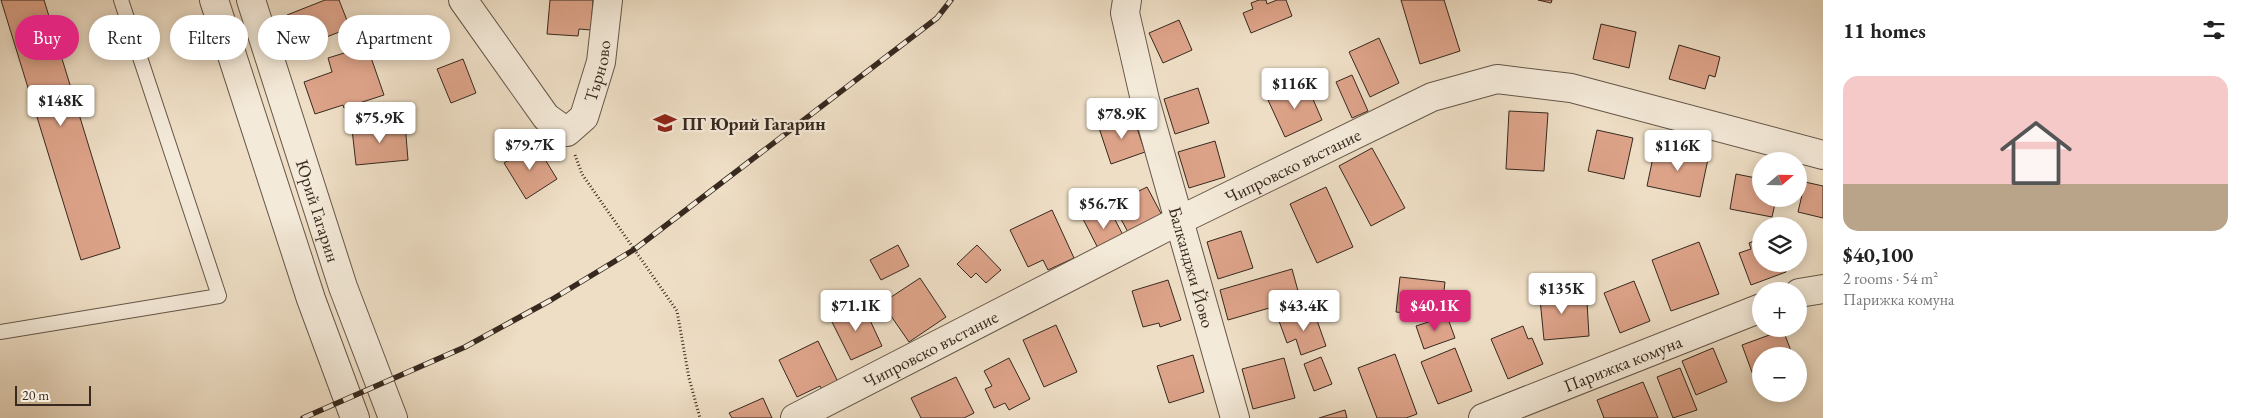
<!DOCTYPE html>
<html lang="en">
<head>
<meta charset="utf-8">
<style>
  body { margin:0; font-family:"EB Garamond",serif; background:#f6f6f6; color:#222; height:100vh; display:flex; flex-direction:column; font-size:19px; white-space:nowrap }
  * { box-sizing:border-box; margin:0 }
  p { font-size:16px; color:#767676 }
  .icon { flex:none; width:28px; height:28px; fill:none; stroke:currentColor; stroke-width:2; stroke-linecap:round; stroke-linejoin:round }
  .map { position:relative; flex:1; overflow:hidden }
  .drawer { display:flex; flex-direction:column; background:#fff; width:425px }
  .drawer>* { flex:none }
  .hud { position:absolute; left:15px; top:15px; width:475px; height:45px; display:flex; gap:10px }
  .needle { width:32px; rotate:70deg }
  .fabs { position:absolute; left:1752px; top:152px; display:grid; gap:10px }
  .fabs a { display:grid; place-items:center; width:55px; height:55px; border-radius:50%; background:#fff; box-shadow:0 2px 12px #0003; font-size:25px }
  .scale { position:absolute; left:15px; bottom:12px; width:76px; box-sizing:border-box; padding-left:5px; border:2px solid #37291f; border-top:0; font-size:14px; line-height:18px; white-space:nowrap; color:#37291f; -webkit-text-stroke:4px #f4ead9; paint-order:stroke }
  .price { position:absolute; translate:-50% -42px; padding:0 11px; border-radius:5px; background:#fff; color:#222; font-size:16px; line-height:32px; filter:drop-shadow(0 1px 2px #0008) }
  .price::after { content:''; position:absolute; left:50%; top:30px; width:15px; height:11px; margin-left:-8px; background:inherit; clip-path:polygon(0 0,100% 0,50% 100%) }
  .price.on { background:#db2777; color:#fff }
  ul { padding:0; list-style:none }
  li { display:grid; align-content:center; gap:10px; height:265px; padding:0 20px }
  li span { display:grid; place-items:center; height:155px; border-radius:15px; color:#555 }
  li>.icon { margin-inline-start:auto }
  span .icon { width:90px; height:90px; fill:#fffc; stroke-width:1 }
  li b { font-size:21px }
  h2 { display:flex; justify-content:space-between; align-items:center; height:60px; padding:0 20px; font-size:21px }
  .chip { padding:0 18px; border-radius:22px; background:#fff; box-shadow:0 2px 12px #0003; font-size:18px; line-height:45px }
  .chip.on { background:#db2777; color:#fff }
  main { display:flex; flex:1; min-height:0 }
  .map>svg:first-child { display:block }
  .building { fill:#dda389; stroke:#37291f }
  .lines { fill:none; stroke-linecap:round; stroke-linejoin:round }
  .service-casing { stroke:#655648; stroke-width:16 }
  .minor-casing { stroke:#655648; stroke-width:30 }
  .tertiary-casing { stroke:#655648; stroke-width:30 }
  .path { stroke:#37291f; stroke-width:3; stroke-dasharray:1 2.5; stroke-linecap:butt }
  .service { stroke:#f4ead9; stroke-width:14 }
  .minor { stroke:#f4ead9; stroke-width:28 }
  .tertiary { stroke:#f4ead9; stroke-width:28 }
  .rail-casing { stroke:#37291f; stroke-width:5.5 }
  .rail { stroke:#f4ead9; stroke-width:4; stroke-dasharray:11; stroke-linecap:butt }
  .labels { text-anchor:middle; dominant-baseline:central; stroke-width:4.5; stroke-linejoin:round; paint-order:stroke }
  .street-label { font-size:18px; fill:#37291f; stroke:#f4ead9 }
  .poi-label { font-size:18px; font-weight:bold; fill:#37291f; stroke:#f4ead9; text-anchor:start }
</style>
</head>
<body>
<main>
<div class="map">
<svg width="1823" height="418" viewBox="0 0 1823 418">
  <rect width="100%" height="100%" fill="#eedec5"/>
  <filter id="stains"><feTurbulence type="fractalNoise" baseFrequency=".004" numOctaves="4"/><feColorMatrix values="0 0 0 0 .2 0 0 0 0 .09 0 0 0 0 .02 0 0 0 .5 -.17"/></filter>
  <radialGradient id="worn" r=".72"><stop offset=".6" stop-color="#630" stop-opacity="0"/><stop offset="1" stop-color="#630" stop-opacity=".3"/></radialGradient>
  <g class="building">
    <polygon points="1,0 44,0 120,248 81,260"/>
    <polygon points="325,0 339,0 350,28 300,47 287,15"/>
    <polygon points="550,0 593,0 591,30 579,29 578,36 547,34"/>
    <polygon points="1259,0 1266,0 1267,4 1277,0 1286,0 1292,16 1251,33 1243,13 1253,9 1251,3"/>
    <polygon points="1401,0 1444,0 1460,51 1420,64"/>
    <polygon points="1538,0 1552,0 1551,3"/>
    <polygon points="1179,20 1192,50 1163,63 1149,33"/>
    <polygon points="1601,24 1636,32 1629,68 1593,59"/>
    <polygon points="1379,38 1399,83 1370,97 1349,52"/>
    <polygon points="1679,45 1720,57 1715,77 1709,75 1705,89 1669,79"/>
    <polygon points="367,46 384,95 344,108 343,105 315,114 304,82 332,72 328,58"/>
    <polygon points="463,59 476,93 451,103 437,69"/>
    <polygon points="1352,75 1368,111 1352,118 1336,82"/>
    <polygon points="1306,83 1322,120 1285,137 1268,100"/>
    <polygon points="1198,88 1209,123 1175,134 1164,99"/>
    <polygon points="1509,111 1548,113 1544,171 1506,169"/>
    <polygon points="1133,116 1145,152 1111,164 1099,128"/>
    <polygon points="405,123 408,160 356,165 352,129"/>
    <polygon points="1597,130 1633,138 1624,179 1588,171"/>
    <polygon points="1215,141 1225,177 1189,188 1178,152"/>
    <polygon points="535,143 557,179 526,199 504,163"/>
    <polygon points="1372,148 1405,208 1371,226 1339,166"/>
    <polygon points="1655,148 1708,159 1700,197 1647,186"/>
    <polygon points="1736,174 1761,179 1761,199 1776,199 1772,217 1730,209"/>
    <polygon points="1805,182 1823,186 1823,218 1798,212"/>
    <polygon points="1147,187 1164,219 1130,236 1113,204"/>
    <polygon points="1326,187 1353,247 1317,263 1290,204"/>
    <polygon points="1108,206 1126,241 1101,254 1083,219"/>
    <polygon points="1052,210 1074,258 1048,270 1043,260 1028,267 1010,230"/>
    <polygon points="1241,231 1253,268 1218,279 1207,242"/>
    <polygon points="1761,238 1761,264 1783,264 1786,272 1751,285 1739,253 1751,249 1749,243"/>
    <polygon points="1699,242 1719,294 1671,311 1652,260"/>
    <polygon points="898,245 909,266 881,280 870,260"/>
    <polygon points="977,245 1001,270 986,283 976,273 971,278 957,264"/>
    <polygon points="1292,269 1298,291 1298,296 1289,299 1290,302 1228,320 1220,290"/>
    <polygon points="1400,277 1445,282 1441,317 1396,312"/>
    <polygon points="920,278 946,317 909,342 882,303"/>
    <polygon points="1168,280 1181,320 1160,327 1159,323 1143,327 1132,291"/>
    <polygon points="1634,281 1650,321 1620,333 1604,293"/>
    <polygon points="1566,286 1567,303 1587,302 1589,336 1544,340 1539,289"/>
    <polygon points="862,303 882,346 851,360 830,318"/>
    <polygon points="1313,309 1326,346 1301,355 1296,339 1287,343 1279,321"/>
    <polygon points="1447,316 1455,338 1424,349 1416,326"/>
    <polygon points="1056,325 1077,372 1044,387 1023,340"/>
    <polygon points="1523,326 1528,339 1532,338 1543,364 1508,379 1491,339"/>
    <polygon points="1783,330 1793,356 1761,356 1761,382 1756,383 1742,345"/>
    <polygon points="818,341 838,382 822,390 820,386 797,397 779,360"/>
    <polygon points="1455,348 1472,391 1438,404 1421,362"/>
    <polygon points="1713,348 1727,382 1696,395 1682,361"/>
    <polygon points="1395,354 1417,414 1406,418 1377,418 1358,368"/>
    <polygon points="1193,355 1204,392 1169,403 1157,366"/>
    <polygon points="1321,357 1332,384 1314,391 1304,364"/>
    <polygon points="1009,358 1030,399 1009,410 1005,403 994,408 985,389 992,386 984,371"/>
    <polygon points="1284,358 1295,398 1253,409 1242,369"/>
    <polygon points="1680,368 1697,410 1673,418 1657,377"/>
    <polygon points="956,377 974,413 964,418 921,418 911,398"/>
    <polygon points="1643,382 1658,418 1604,418 1597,400"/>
    <polygon points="763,398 772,418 732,418 729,413"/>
    <polygon points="1345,410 1347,418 1319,418"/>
  </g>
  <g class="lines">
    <defs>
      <polyline id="service" points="0,332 219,296 121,0"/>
      <g id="minor">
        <path id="s1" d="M463,0L546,117L567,132L584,117L601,62L608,0"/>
        <path id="s2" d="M1127,0L1125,13L1145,100L1235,418"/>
        <polyline points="1799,293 1823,289"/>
        <path id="s3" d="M795,418L1180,220L1432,97L1497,79L1571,88L1823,155"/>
        <path id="s4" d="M1483,418L1761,308"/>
      </g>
      <g id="tertiary">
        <polyline points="214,0 311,299 355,418"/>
        <path id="s5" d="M251,0L343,287L393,418"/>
      </g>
    </defs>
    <use href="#service" class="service-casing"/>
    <use href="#minor" class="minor-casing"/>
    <use href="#tertiary" class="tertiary-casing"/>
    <polyline class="path" points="575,155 582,174 677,311 689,378 700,418"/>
    <use href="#service" class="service"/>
    <use href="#minor" class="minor"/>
    <use href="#tertiary" class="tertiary"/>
    <defs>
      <polyline id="rail" points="303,418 465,347 551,300 635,249 937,18 951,0"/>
    </defs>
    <use href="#rail" class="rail-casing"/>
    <use href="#rail" class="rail"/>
  </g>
  <defs>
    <symbol id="school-bare" viewBox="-9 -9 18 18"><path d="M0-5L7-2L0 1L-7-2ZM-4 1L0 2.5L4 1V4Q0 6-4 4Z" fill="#8f2418" stroke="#f4ead9" stroke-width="2.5" paint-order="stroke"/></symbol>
  </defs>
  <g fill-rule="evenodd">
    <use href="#school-bare" x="649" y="107" width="32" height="32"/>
  </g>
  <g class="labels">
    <g class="street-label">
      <text stroke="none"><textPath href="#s1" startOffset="240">Търново</textPath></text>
      <text stroke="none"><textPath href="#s3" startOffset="558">Чипровско въстание</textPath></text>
      <text stroke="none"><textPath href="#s5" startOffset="221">Юрий Гагарин</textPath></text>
      <text stroke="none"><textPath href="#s2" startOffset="276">Балканджи Йово</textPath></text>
      <text stroke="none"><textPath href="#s3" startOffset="152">Чипровско въстание</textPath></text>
      <text stroke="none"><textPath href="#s4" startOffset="150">Парижка комуна</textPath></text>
    </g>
    <g class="poi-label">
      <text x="682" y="123">ПГ Юрий Гагарин</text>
    </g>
  </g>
  <rect width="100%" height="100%" filter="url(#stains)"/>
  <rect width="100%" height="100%" fill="url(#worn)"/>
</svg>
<div class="fabs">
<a><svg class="needle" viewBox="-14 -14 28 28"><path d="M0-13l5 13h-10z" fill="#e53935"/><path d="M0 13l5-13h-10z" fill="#767676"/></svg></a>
<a><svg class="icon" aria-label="layers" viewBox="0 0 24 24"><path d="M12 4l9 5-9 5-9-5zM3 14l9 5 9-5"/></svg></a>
<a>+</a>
<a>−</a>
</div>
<div class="scale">20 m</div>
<b class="price" style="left:1295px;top:110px">$116K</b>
<b class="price" style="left:61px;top:127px">$148K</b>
<b class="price" style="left:1122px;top:140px">$78.9K</b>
<b class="price" style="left:380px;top:144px">$75.9K</b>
<b class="price" style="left:530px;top:171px">$79.7K</b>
<b class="price" style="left:1678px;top:172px">$116K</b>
<b class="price" style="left:1104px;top:230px">$56.7K</b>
<b class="price" style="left:1562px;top:315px">$135K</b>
<b class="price" style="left:856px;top:332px">$71.1K</b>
<b class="price" style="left:1304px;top:332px">$43.4K</b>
<b class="price on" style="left:1435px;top:332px">$40.1K</b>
<div class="hud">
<a class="chip on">Buy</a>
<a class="chip">Rent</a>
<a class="chip">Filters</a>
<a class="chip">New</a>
<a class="chip">Apartment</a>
</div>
</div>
<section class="drawer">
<h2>11 homes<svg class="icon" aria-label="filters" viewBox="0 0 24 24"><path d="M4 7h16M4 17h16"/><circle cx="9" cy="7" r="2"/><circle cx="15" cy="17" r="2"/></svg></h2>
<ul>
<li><span style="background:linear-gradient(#f6c9c9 70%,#b9a48a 0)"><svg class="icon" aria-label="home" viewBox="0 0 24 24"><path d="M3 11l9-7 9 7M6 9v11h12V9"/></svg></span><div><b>$40,100</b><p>2 rooms · 54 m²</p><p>Парижка комуна</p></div></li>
</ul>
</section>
</main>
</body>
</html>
